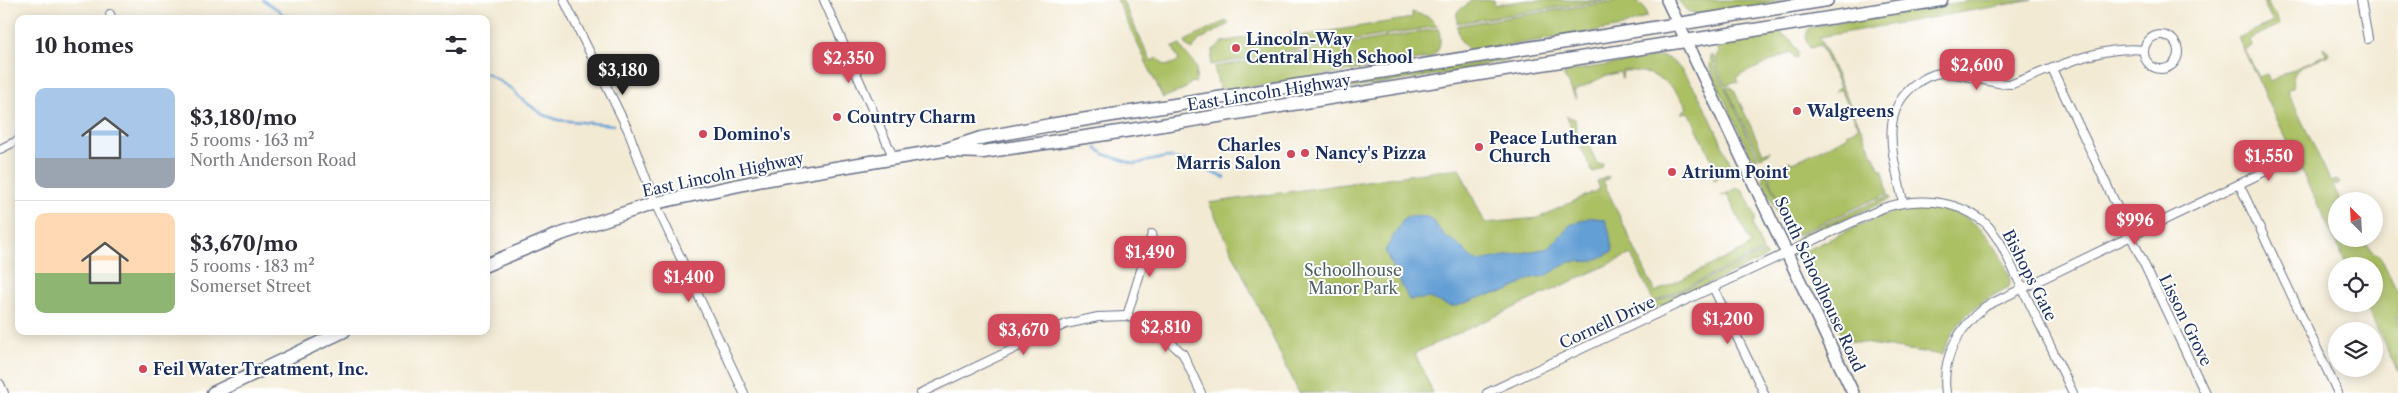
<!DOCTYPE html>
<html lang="en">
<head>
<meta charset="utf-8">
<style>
  body { margin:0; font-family:"Libre Caslon Text",serif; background:#f2f2f3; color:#2b2b33; height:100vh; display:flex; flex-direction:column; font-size:19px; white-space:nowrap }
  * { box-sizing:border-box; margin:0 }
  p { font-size:16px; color:#7c7c81 }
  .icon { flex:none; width:28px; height:28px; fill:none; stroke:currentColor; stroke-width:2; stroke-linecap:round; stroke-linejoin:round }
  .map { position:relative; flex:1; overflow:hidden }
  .details { position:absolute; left:15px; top:15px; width:475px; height:320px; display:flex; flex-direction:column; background:#fff; border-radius:10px; box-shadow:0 2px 12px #0003 }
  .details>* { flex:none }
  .needle { width:32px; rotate:336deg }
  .tools { position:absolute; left:2328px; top:192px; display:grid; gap:10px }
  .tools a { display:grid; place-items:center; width:55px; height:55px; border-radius:50%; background:#fff; box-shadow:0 2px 12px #0003; font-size:25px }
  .price { position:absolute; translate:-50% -42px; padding:0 11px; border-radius:10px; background:#d1495b; color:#fff; font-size:16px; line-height:32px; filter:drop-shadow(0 1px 2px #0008) }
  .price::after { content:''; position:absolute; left:50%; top:30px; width:15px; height:11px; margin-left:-8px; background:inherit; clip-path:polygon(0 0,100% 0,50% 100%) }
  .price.selected { background:#222; color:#fff }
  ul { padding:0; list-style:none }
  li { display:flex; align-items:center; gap:15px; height:125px; padding:0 20px }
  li+li { border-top:1px solid #e1e1e2 }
  li span { display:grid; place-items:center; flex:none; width:140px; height:100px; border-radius:10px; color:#555 }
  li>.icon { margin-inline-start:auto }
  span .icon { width:60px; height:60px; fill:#fffc; stroke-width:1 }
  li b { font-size:21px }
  h2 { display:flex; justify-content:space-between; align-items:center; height:60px; padding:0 20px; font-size:21px }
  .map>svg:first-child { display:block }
  .green { fill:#abbf64; stroke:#637761 }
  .water { fill:#649fd4; stroke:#406799 }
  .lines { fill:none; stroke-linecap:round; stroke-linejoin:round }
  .stream { stroke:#649fd4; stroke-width:2.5 }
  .street-casing { stroke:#677087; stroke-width:10 }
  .secondary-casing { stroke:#677087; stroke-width:14 }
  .primary-casing { stroke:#677087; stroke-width:15 }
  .street { stroke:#fff; stroke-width:8 }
  .secondary { stroke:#fff; stroke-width:11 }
  .primary { stroke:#fff; stroke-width:12 }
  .poi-dot { fill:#d1495b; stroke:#fff; stroke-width:2 }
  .labels { text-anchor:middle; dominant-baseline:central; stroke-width:4; stroke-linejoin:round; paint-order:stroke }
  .poi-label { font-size:16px; font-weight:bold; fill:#1b2f5e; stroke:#fff; text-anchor:start }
  .street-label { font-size:16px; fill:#1b2f5e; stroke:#fff }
  .park-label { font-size:16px; fill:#4d6160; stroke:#fff }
</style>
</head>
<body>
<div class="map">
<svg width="2398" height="393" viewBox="0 0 2398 393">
  <rect width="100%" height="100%" fill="#fff"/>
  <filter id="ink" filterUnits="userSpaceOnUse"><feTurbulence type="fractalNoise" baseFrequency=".02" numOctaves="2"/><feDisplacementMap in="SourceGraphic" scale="10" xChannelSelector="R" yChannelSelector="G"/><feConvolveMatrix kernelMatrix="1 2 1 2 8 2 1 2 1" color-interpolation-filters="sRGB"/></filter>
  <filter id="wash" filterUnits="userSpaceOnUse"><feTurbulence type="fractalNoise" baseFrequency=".0096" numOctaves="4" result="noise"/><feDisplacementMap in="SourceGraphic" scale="20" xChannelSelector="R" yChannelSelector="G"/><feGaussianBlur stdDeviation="1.12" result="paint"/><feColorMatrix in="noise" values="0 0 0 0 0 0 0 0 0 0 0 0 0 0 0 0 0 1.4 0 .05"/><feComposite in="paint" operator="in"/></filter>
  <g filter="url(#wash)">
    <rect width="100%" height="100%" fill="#f3ead4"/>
    <g class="green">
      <path d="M1117,0H1122L1151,61L1157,58L1166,66L1179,61L1173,47L1180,45C1188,60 1201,62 1195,83L1192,82L1186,88L1163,98Z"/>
      <polygon points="1473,0 1494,0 1495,5 1528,0 1608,0 1457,23 1457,12"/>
      <path d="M1621,0H1636L1645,9L1647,16L1622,27L1473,51C1461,46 1459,38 1457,26L1460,25Z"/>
      <polygon points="1678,0 1794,0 1701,15 1687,11"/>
      <path d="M1974,0H2033L1819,37L1880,170H1883L1888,193L1794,236L1767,172L1790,161L1792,163L1847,137V133L1859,127L1841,90L1834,92L1840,87L1820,45L1810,48C1805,40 1805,35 1810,27Z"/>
      <path d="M2262,0H2267L2271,10L2276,14L2279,25L2250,39L2252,46L2245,50L2259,77L2267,74L2270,81L2325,54L2323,47L2329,52L2328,55C2313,62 2288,67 2293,87L2287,90L2331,182L2337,180L2340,183L2333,186L2340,201H2336V239H2358L2362,247L2368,244L2373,252L2380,256L2398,293V372L2365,304H2374V266H2347L2238,38L2273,22Z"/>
      <polygon points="1412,12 1429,17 1438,26 1210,65 1213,50 1223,42 1248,37 1251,44 1291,38 1291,31 1294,37 1412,18"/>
      <polygon points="1226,21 1229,24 1199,40 1192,50 1186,45 1185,41"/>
      <path d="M1436,29H1439C1441,42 1441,50 1430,58L1229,91L1219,87L1214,67Z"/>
      <polygon points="1779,32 1791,40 1798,53 1797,58 1795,58 1791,52 1736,77 1738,83 1733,82 1726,85 1718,68 1716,56 1719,52 1718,48 1740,39"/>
      <polygon points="1711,55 1714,57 1716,68 1758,158 1752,157 1750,154 1714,77 1710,68"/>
      <path d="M1662,56C1692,64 1719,139 1732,167L1728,173L1715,180L1712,178L1718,173L1689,112L1681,113L1687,108C1674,83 1652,69 1623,71L1622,79L1620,72L1605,76L1574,91L1576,99L1564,76V72Z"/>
      <polygon points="1506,58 1507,60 1449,73 1347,89 1347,87 1400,75"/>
      <polygon points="1729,86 1733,88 1763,153 1770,151 1770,153 1760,157 1726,87"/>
      <polygon points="1566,116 1575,119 1577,135 1588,143 1597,164 1603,164 1602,168 1593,173"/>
      <polygon points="1459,168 1485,223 1538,218 1600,189 1597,181 1608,176 1609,178 1603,181 1655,292 1743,250 1751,244 1727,194 1721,196 1738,188 1743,190 1756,217 1753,226 1763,251 1654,302 1631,254 1415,353 1433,393 1299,393 1209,203"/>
      <polygon points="1765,172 1780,203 1792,237 1789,239 1762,179"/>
      <polygon points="1889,195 1890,199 1801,240 1799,236"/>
      <path d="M1913,206C1958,207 1983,221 2003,261C2007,270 2012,278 2009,287C1975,304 1956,319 1942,355L1844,340L1804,258L1807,256L1805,251C1840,235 1875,215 1913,206Z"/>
      <polygon points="1765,252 1767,256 1764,258 1656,308 1655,303"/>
    </g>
    <path class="water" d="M1409,216L1429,217L1446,237L1457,243L1472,258L1479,261L1549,248L1570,225L1591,217L1605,220C1610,229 1610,241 1613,251L1594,261L1568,262L1546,276L1532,278L1508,291L1484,296L1457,306H1450L1429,298L1409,300L1406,294L1385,251L1404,218Z"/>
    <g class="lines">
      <g class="stream">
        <polyline points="263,0 280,11 282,14 292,19"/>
        <polyline points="486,73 512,89 520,98 542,114 558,120 614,125"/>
        <polyline points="1096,148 1104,154 1134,164 1167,157 1183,160 1225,178"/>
      </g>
    </g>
  </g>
  <g filter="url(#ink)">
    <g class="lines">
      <defs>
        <g id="street">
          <polyline points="564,0 628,130 655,203 744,393"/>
          <polyline points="824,0 894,159"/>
          <polyline points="2361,0 2368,39"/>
          <polyline points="110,14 112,19"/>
          <circle cx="2161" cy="52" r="17"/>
          <polyline points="2052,69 2205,393"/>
          <polyline points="0,149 19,140"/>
          <polyline points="2239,184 2338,393"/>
          <path d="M1903,202C1895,161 1876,113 1916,84C1922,79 1932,74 1940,73C1965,73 1988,84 2012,84C2055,68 2098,45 2144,50"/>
          <polyline points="1713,287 1764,393"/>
          <polyline points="1127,316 1152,234"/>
          <polyline points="0,384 4,393"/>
          <polyline points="921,393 1066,324 1098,317 1127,316 1157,330 1183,354 1201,393"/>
          <path d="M1487,393L1883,208C1917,197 1954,199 1983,221C1990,226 1995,236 2000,242L2073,393"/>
          <path d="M1946,393C1941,357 1959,327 1986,306L2289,160"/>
        </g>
        <polyline id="secondary" points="1667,0 1853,393"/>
        <g id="primary">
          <polyline points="952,151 983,152 1106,134 1941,0"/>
          <polyline points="486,265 558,235 655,203 763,180 944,150 981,138 1050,125 1827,0"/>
          <polyline points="213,393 344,331"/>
        </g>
      </defs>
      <use href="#street" class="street-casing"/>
      <use href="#secondary" class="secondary-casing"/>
      <use href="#primary" class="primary-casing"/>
      <use href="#street" class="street"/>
      <use href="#secondary" class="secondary"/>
      <use href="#primary" class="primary"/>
    </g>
  </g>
  <g class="poi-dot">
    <circle cx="1236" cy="48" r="5"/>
    <circle cx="1797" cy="111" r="5"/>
    <circle cx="837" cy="117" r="5"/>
    <circle cx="703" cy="134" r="5"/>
    <circle cx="1479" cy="147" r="5"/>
    <circle cx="1305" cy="153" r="5"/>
    <circle cx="1291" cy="154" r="5"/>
    <circle cx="1672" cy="172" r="5"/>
    <circle cx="143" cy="369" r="5"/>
  </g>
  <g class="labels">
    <g class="poi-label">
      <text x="1246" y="39">Lincoln-Way<tspan x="1246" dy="18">Central High School</tspan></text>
      <text x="1807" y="111">Walgreens</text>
      <text x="847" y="117">Country Charm</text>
      <text x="713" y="134">Domino's</text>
      <text x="1489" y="138">Peace Lutheran<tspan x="1489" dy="18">Church</tspan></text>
      <text x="1281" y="145" text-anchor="end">Charles<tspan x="1281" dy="18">Marris Salon</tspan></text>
      <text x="1315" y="153">Nancy's Pizza</text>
      <text x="1682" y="172">Atrium Point</text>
      <text x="153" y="369">Feil Water Treatment, Inc.</text>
    </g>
    <g class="street-label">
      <text transform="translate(1269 92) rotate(-9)">East Lincoln Highway</text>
      <text transform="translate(723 174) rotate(-12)">East Lincoln Highway</text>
      <text transform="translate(2030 275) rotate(63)">Bishops Gate</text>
      <text transform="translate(1820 284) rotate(65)">South Schoolhouse Road</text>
      <text transform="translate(2186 320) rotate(64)">Lisson Grove</text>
      <text transform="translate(1607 322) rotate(-25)">Cornell Drive</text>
    </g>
    <g class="park-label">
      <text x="1353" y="270">Schoolhouse<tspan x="1353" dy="18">Manor Park</tspan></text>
    </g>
  </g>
</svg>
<div class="tools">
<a><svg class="needle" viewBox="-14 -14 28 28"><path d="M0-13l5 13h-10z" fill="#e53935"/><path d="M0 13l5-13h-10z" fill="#7c7c81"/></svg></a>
<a><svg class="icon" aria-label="locate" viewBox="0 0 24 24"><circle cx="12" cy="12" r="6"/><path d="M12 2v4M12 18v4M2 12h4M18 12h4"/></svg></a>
<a><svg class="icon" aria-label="layers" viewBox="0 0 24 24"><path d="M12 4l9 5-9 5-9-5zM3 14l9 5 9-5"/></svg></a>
</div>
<b class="price" style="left:849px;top:84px">$2,350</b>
<b class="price" style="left:1977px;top:91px">$2,600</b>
<b class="price selected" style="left:623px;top:96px">$3,180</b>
<b class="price" style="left:2269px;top:182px">$1,550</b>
<b class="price" style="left:2135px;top:246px">$996</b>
<b class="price" style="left:1150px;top:278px">$1,490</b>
<b class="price" style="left:689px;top:303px">$1,400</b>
<b class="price" style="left:1728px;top:345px">$1,200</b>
<b class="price" style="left:1166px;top:353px">$2,810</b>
<b class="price" style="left:1024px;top:356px">$3,670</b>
<section class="details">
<h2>10 homes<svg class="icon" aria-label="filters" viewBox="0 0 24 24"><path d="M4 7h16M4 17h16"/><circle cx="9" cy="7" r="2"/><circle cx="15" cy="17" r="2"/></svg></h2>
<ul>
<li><span style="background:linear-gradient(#a9c7e8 70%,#9aa5b1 0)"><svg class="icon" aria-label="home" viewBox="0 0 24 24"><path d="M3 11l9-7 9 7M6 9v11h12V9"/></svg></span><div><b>$3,180/mo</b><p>5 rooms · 163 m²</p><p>North Anderson Road</p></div></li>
<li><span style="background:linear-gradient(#ffd9b3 60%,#8fb573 0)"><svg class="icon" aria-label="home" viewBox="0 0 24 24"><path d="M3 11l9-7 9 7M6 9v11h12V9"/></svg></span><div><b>$3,670/mo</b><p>5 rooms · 183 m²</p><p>Somerset Street</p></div></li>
</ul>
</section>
</div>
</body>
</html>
